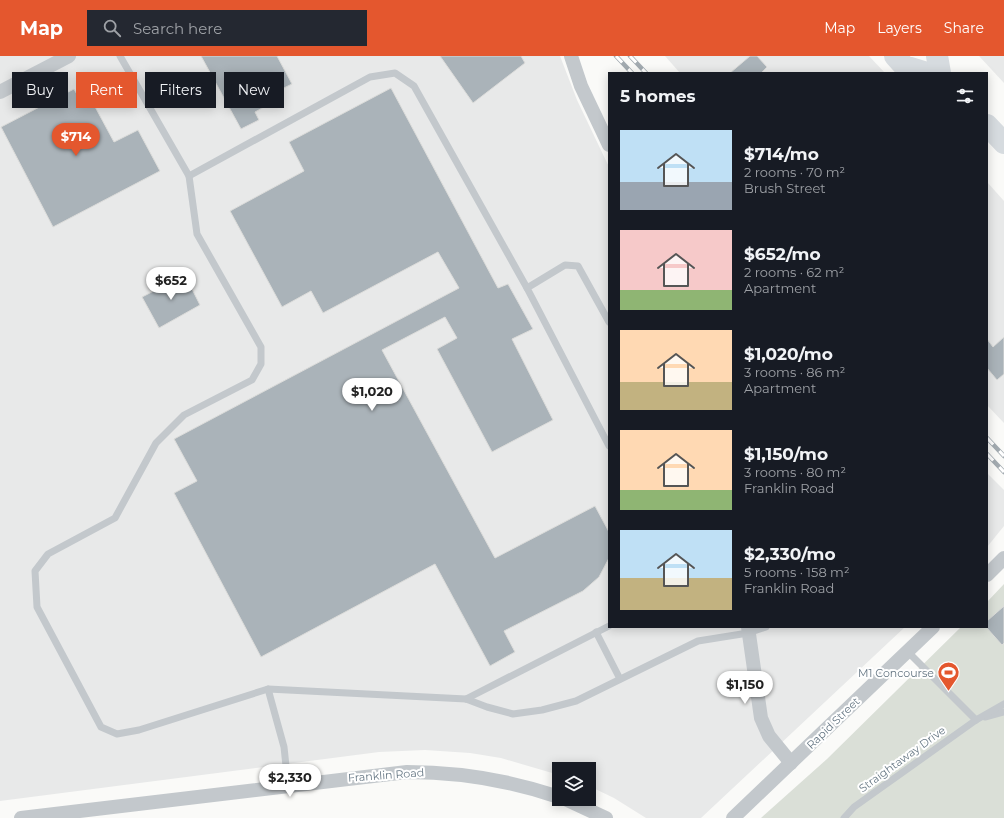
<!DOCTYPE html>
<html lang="en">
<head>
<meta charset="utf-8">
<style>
  body { margin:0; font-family:Montserrat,sans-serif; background:#242831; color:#f1f3f6; height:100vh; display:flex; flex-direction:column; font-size:15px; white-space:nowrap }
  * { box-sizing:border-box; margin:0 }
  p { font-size:13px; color:#9ea1a6 }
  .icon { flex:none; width:22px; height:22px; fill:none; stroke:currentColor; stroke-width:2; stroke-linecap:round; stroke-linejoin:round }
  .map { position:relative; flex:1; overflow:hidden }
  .drawer { position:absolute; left:608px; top:16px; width:380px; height:556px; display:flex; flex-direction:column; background:#171b24; border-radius:0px; box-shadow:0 2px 10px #0003 }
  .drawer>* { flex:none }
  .hud { position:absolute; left:12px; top:16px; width:380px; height:36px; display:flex; gap:8px }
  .buttons { position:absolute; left:552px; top:706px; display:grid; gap:8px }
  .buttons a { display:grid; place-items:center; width:44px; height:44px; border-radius:0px; background:#171b24; box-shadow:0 2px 10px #0003; font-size:20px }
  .price { position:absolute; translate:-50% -34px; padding:0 9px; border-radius:14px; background:#fff; color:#222; font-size:13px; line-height:26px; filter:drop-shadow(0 1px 2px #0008) }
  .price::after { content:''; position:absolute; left:50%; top:24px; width:12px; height:9px; margin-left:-6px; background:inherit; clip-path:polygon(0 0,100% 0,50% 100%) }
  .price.current { background:#e4572e; color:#fff }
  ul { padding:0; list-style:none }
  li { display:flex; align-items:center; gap:12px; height:100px; padding:0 12px }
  li span { display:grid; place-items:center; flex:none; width:112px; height:80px; border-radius:0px; color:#555 }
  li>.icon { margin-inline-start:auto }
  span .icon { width:48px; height:48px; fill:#fffc; stroke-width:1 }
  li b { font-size:17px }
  h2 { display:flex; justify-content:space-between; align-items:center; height:48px; padding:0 12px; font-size:17px }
  .pill { padding:0 14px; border-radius:0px; background:#171b24; box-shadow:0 2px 10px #0003; font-size:14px; line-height:36px }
  .pill.current { background:#e4572e; color:#fff }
  header { display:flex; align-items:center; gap:24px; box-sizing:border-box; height:56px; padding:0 20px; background:#e4572e; color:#fff }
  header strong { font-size:19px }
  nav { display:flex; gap:22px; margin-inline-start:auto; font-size:14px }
  .search { width:280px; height:36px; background:#242831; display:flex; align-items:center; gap:10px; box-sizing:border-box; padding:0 14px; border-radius:0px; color:#9ea1a6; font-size:15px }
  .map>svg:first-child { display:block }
  .built { fill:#e8e9e9 }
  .green { fill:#dadfd7 }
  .building { fill:#aab3b9; stroke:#dcdcda }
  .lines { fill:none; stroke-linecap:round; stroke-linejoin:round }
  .lane { stroke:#c3c8cc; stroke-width:7 }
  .street { stroke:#c3c8cc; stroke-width:14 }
  .primary { stroke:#d6dbdf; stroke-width:22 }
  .rail-casing { stroke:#a2aab0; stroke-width:4.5 }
  .rail { stroke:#fff; stroke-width:3; stroke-dasharray:9; stroke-linecap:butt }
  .labels { text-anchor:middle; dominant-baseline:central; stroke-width:4; stroke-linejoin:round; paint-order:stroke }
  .poi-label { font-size:11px; fill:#657683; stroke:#fff; text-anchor:end }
  .street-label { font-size:11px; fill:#657683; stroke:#fff }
</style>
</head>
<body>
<header>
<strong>Map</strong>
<div class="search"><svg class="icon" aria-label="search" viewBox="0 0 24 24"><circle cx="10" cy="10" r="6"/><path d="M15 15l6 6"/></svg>Search here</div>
<nav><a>Map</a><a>Layers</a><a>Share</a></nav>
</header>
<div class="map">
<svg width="1004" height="762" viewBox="0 0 1004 762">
  <rect width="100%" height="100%" fill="#fafaf8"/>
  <g class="built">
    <polygon points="0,0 560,0 577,44 609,111 609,571 905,571 701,762 646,762 614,742 589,730 589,713 559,713 559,719 501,702 470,697 425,694 379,696 0,745"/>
    <polygon points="665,0 869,0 885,17 680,17"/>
    <polygon points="979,0 1004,0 1004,27"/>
    <polygon points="987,126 1004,145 1004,367 987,349"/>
    <polygon points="987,417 1004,434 1004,470 987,491"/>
  </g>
  <polygon class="green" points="1004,528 1004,762 761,762 827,703 961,571 987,571 987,546"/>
  <g class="building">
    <polygon points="201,0 277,0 292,28 261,43 264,51 255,56 259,64 241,73"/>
    <polygon points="440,0 521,0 525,7 473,47"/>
    <polygon points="750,0 757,0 767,11 761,17 730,17"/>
    <polygon points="391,32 498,232 508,228 533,273 512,283 553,364 492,396 437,293 457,282 445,261 382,294 495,502 595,450 609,476 609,502 599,521 583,535 504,575 515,596 490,610 435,508 261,601 174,437 197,425 174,383 459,232 438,196 323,257 311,235 282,251 230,155 304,115 289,86"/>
    <polygon points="74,33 84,51 93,47 114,86 138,74 160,115 53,171 1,71"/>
    <polygon points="185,219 200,249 159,272 142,241"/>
    <polygon points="1004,281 1004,318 997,324 987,312 987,283 993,291"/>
    <polygon points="1004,550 1004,587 1002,589 986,571 987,565"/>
  </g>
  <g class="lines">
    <g class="lane">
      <polyline points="120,0 189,120 370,21 395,17 414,30 527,232"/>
      <polyline points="189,120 197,178 261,291 261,308 252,324 184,359 156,387 115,462 48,498 35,515 37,551 101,671 117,678 139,674 268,633"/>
      <polyline points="609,266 578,210 565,209 527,232 609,390"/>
      <polyline points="596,576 620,623"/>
      <polyline points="908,596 976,664"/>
      <polyline points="466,643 609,570"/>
      <polyline points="985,661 1004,656"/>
      <polyline points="288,729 284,691 268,633 466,643 487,651 513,658 542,654 576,645 698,585 748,577 766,571"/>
      <polyline points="844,762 854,751 976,664 1004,648"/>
    </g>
    <g class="street">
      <polyline points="571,0 581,30 609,89"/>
      <polyline points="0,36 69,0"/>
      <polyline points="987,519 1004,502"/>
      <polyline points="748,571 761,662 769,680 791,707"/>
      <polyline points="565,743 606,762"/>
      <path d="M21,762L407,716C460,716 509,724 559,741"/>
      <polyline points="733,762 933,571"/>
    </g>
    <g class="primary">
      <polyline points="895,0 904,10 927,17"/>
      <polyline points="937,0 940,17"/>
      <polyline points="987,69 1004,87"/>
    </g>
    <defs>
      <g id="rail">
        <polyline points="616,0 632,17"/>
        <polyline points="630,0 646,17"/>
        <polyline points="987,382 1004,400"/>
        <polyline points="987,398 1004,416"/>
      </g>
    </defs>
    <use href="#rail" class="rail-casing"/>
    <use href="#rail" class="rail"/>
  </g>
  <defs>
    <symbol id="stadium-pin" viewBox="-11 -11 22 30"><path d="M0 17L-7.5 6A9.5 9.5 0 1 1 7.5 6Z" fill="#e4572e" stroke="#fff"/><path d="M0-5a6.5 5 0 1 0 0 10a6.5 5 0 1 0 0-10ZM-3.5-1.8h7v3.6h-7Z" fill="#fff"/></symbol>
  </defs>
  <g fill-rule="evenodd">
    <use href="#stadium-pin" x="936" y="604" width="25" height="34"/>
  </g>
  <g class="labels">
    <g class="poi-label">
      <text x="934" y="617">M1 Concourse</text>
    </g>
    <g class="street-label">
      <text transform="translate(833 667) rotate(-44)">Rapid Street</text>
      <text transform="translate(902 703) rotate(-36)">Straightaway Drive</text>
      <text transform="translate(386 719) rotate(-4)">Franklin Road</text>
    </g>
  </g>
</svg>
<div class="buttons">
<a><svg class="icon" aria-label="layers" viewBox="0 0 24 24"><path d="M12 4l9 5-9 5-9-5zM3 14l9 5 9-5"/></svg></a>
</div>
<b class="price current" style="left:76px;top:101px">$714</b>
<b class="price" style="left:171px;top:245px">$652</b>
<b class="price" style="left:372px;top:356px">$1,020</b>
<b class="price" style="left:745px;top:649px">$1,150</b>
<b class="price" style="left:290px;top:742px">$2,330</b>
<div class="hud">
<a class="pill">Buy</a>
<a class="pill current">Rent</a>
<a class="pill">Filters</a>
<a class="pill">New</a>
</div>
<section class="drawer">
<h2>5 homes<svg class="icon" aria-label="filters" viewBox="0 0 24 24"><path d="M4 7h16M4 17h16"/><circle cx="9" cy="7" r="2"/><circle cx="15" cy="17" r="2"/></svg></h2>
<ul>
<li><span style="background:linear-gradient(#bfe0f5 65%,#9aa5b1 0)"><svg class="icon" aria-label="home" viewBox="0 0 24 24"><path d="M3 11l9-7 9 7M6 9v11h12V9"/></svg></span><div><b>$714/mo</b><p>2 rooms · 70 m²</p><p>Brush Street</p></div></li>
<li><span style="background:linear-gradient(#f6c9c9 75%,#8fb573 0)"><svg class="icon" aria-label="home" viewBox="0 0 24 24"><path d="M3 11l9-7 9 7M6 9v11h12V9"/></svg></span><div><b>$652/mo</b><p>2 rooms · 62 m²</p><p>Apartment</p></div></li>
<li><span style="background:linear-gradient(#ffd9b3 65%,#c2b280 0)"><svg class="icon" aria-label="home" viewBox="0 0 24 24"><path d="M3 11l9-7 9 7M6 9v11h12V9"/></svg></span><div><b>$1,020/mo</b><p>3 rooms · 86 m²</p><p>Apartment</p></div></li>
<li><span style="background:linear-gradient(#ffd9b3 75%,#8fb573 0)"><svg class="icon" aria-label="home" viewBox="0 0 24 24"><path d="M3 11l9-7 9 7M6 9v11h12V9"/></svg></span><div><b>$1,150/mo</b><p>3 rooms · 80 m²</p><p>Franklin Road</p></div></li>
<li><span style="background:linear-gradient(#bfe0f5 60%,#c2b280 0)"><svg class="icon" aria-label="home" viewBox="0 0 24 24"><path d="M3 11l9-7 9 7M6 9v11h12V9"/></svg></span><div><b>$2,330/mo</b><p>5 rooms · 158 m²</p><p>Franklin Road</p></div></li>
</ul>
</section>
</div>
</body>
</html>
